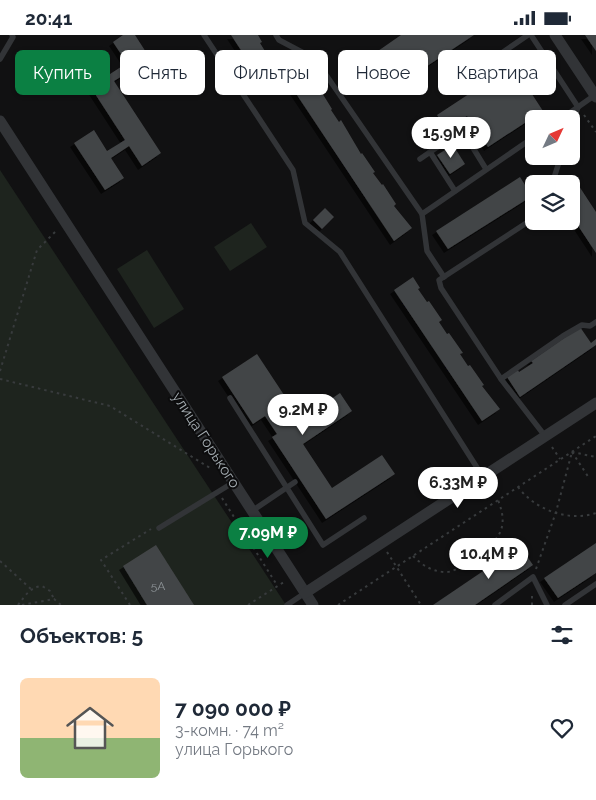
<!DOCTYPE html>
<html lang="ru">
<head>
<meta charset="utf-8">
<style>
  body { margin:0; font-family:Raleway,sans-serif; background:#f6f6f7; color:#1f2937; height:100vh; display:flex; flex-direction:column; font-size:19px; white-space:nowrap }
  * { box-sizing:border-box; margin:0 }
  p { font-size:16px; color:#747a83 }
  .icon { flex:none; width:28px; height:28px; fill:none; stroke:currentColor; stroke-width:2; stroke-linecap:round; stroke-linejoin:round }
  .map { position:relative; height:570px; overflow:hidden }
  .side { display:flex; flex-direction:column; background:#fff; flex:1 }
  .side>* { flex:none }
  .guide { position:absolute; left:15px; top:15px; width:566px; height:45px; display:flex; gap:10px }
  .needle { width:32px; rotate:46deg }
  .controls { position:absolute; left:525px; top:75px; display:grid; gap:10px }
  .controls a { display:grid; place-items:center; width:55px; height:55px; border-radius:8px; background:#fff; box-shadow:0 1px 4px #0004; font-size:25px }
  .price { position:absolute; translate:-50% -42px; padding:0 11px; border-radius:18px; background:#fff; color:#222; font-size:16px; line-height:32px; filter:drop-shadow(0 1px 2px #0008) }
  .price::after { content:''; position:absolute; left:50%; top:30px; width:15px; height:11px; margin-left:-8px; background:inherit; clip-path:polygon(0 0,100% 0,50% 100%) }
  .price.active { background:#0b8043; color:#fff }
  ul { padding:0; list-style:none }
  li { display:flex; align-items:center; gap:15px; height:125px; padding:0 20px }
  li+li { border-top:1px solid #e0e1e3 }
  li span { display:grid; place-items:center; flex:none; width:140px; height:100px; border-radius:8px; color:#555 }
  li>.icon { margin-inline-start:auto }
  span .icon { width:60px; height:60px; fill:#fffc; stroke-width:1 }
  li b { font-size:21px }
  h2 { display:flex; justify-content:space-between; align-items:center; height:60px; padding:0 20px; font-size:21px }
  .chip { padding:0 18px; border-radius:8px; background:#fff; box-shadow:0 1px 4px #0004; font-size:18px; line-height:45px }
  .chip.active { background:#0b8043; color:#fff }
  .status { display:flex; justify-content:space-between; align-items:center; height:35px; padding:0 25px; background:#fff; direction:ltr }
  .status svg { height:14px; fill:currentColor }
  .map>svg:first-child { display:block }
  .green { fill:#1e241e }
  .building { fill:#434547; filter:url(#shadow) }
  .lines { fill:none; stroke-linecap:round; stroke-linejoin:round }
  .path { stroke:#383b3d; stroke-width:2; stroke-dasharray:2.5 4; stroke-linecap:butt }
  .service { stroke:#323437; stroke-width:5.5 }
  .minor { stroke:#323437; stroke-width:11 }
  .labels { text-anchor:middle; dominant-baseline:central; stroke-width:4; stroke-linejoin:round; paint-order:stroke }
  .number-label { font-size:12px; fill:#8c9296 }
  .street-label { font-size:15px; fill:#a4acb1; stroke:#0c0c0d }
</style>
</head>
<body>
<div class="status"><b>20:41</b><svg viewBox="0 0 49 12"><path d="M0 12V9h3v3zM5 12V6h3v6zM10 12V3h3v9zM15 12V0h3v12zM26 1h20v11H26zM47 4h2v5h-2z"/></svg></div>
<div class="map">
<svg width="596" height="570" viewBox="0 0 596 570">
  <defs>
    <filter id="shadow"><feDropShadow dx="-4" dy="4" stdDeviation="0" flood-color="#0009"/></filter>
  </defs>
  <rect width="100%" height="100%" fill="#111112"/>
  <g class="green">
    <polygon points="0,135 286,570 0,570"/>
    <polygon points="251,188 267,212 230,236 214,212"/>
    <polygon points="147,215 184,274 154,293 117,234"/>
  </g>
  <g class="building">
    <polygon points="123,0 135,0 162,42 144,54 132,35 114,46 161,118 142,131 129,111 111,123 124,143 105,155 74,108 94,95 107,116 125,105 77,31 96,19 110,39 127,28 113,7"/>
    <polygon points="231,0 258,0 262,7 260,8 268,21 270,19 278,32 260,44"/>
    <polygon points="401,0 474,0 400,49 378,16"/>
    <polygon points="585,0 596,0 596,16"/>
    <polygon points="303,30 311,41 309,43 317,54 319,53 332,74 331,75 339,87 341,85 361,119 362,118 375,137 373,138 382,150 383,149 396,169 394,171 412,193 394,206 285,42"/>
    <polygon points="513,30 543,76 488,112 467,81 446,94 437,80"/>
    <polygon points="453,110 465,129 450,139 437,120"/>
    <polygon points="569,140 577,152 579,151 596,177 596,218 571,180 571,149 555,149"/>
    <polygon points="520,142 532,161 448,214 436,196"/>
    <polygon points="325,173 334,182 322,194 313,185"/>
    <polygon points="413,242 420,253 418,254 427,267 429,266 442,285 439,287 447,299 449,298 463,318 460,319 468,331 470,330 484,350 482,351 500,374 482,386 394,255"/>
    <polygon points="580,292 591,308 596,304 596,310 520,362 507,342 518,335 519,337 533,328 531,326"/>
    <polygon points="257,319 288,366 278,372 291,391 340,358 352,376 303,409 332,453 382,420 395,439 326,484 272,402 277,399 265,381 253,389 222,342"/>
    <polygon points="596,508 596,538 558,563 544,543"/>
    <polygon points="156,510 194,570 147,570 123,531"/>
    <polygon points="520,511 533,530 475,570 433,570"/>
  </g>
  <g class="lines">
    <g class="path">
      <polyline points="584,80 596,97"/>
      <polyline points="0,336 37,215 57,195"/>
      <polyline points="0,344 110,371 210,433"/>
      <polyline points="552,412 560,424"/>
      <polyline points="572,417 589,443"/>
      <polyline points="572,417 596,422"/>
      <path d="M518,452C535,475 569,487 596,478"/>
      <polyline points="222,463 277,550"/>
      <polyline points="387,517 421,570"/>
      <path d="M413,521C422,530 431,536 444,537C454,538 463,530 471,524C495,508 511,497 498,465"/>
      <polyline points="0,526 31,554"/>
      <polyline points="536,534 556,477 572,417"/>
      <path d="M18,570C25,561 30,552 42,551L50,556L54,564"/>
      <polyline points="22,570 54,564 61,570"/>
      <polyline points="130,570 101,525 151,494"/>
      <polyline points="248,570 284,547"/>
      <polyline points="338,570 596,401"/>
      <polyline points="532,570 532,560"/>
    </g>
    <g class="service">
      <polyline points="204,0 293,135 305,188 340,217 483,442"/>
      <polyline points="276,0 279,5 315,24 422,179"/>
      <polyline points="531,0 578,72 571,92"/>
      <polyline points="0,24 13,2 12,0"/>
      <polyline points="471,39 528,0"/>
      <polyline points="561,84 595,60"/>
      <polyline points="430,117 455,156"/>
      <polyline points="420,124 462,95 486,134"/>
      <polyline points="552,149 561,121"/>
      <polyline points="534,183 439,245 441,253 501,344 545,401"/>
      <polyline points="444,242 427,216 422,179 534,102"/>
      <polyline points="501,344 563,301 582,290 590,291 596,287"/>
      <polyline points="230,363 323,510 364,483"/>
      <polyline points="252,476 295,447"/>
      <polyline points="159,493 234,447"/>
      <polyline points="287,570 305,558"/>
      <polyline points="495,570 533,542 547,570"/>
      <polyline points="565,570 596,549"/>
    </g>
    <g class="minor">
      <polyline points="555,0 596,62"/>
      <polyline points="0,86 313,570"/>
      <polyline points="305,558 596,368"/>
    </g>
  </g>
  <g class="labels">
    <g class="number-label">
      <text x="158" y="551">5А</text>
    </g>
    <g class="street-label">
      <text transform="translate(206 405) rotate(57)">улица Горького</text>
    </g>
  </g>
</svg>
<div class="controls">
<a><svg class="needle" viewBox="-14 -14 28 28"><path d="M0-13l5 13h-10z" fill="#e53935"/><path d="M0 13l5-13h-10z" fill="#747a83"/></svg></a>
<a><svg class="icon" aria-label="layers" viewBox="0 0 24 24"><path d="M12 4l9 5-9 5-9-5zM3 14l9 5 9-5"/></svg></a>
</div>
<b class="price" style="left:451px;top:124px">15.9M ₽</b>
<b class="price" style="left:303px;top:401px">9.2M ₽</b>
<b class="price" style="left:458px;top:474px">6.33M ₽</b>
<b class="price active" style="left:268px;top:524px">7.09M ₽</b>
<b class="price" style="left:489px;top:545px">10.4M ₽</b>
<div class="guide">
<a class="chip active">Купить</a>
<a class="chip">Снять</a>
<a class="chip">Фильтры</a>
<a class="chip">Новое</a>
<a class="chip">Квартира</a>
</div>
</div>
<section class="side">
<h2>Объектов: 5<svg class="icon" aria-label="filters" viewBox="0 0 24 24"><path d="M4 7h16M4 17h16"/><circle cx="9" cy="7" r="2"/><circle cx="15" cy="17" r="2"/></svg></h2>
<ul>
<li><span style="background:linear-gradient(#ffd9b3 60%,#8fb573 0)"><svg class="icon" aria-label="home" viewBox="0 0 24 24"><path d="M3 11l9-7 9 7M6 9v11h12V9"/></svg></span><div><b>7 090 000 ₽</b><p>3-комн. · 74 m²</p><p>улица Горького</p></div><svg class="icon" aria-label="heart" viewBox="0 0 24 24"><path d="M12 20l-8-8c-3-5 5-10 8-4 3-6 11-1 8 4z"/></svg></li>
</ul>
</section>
</body>
</html>
